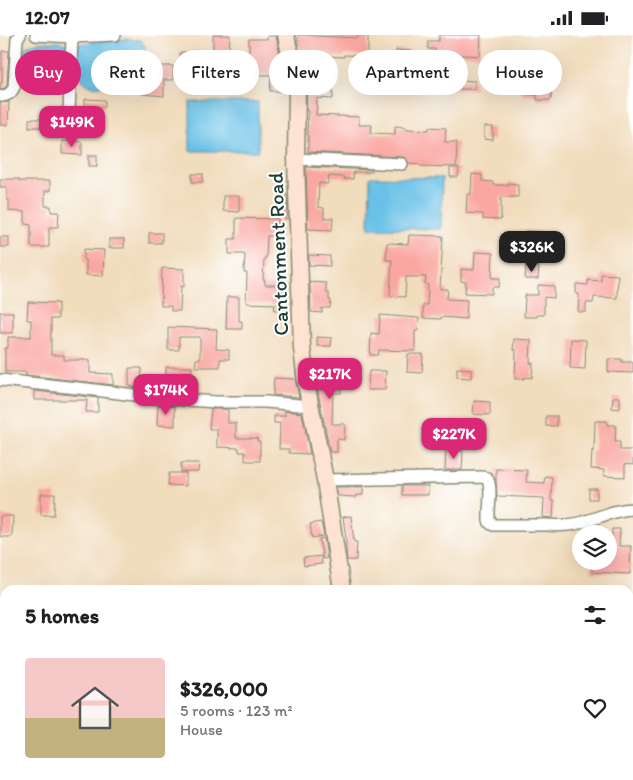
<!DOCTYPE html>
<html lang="en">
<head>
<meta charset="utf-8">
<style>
  body { margin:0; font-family:Itim,sans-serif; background:#f2f2f2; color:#202124; height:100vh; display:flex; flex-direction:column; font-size:19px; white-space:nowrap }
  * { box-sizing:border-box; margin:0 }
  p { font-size:16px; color:#757577 }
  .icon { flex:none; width:28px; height:28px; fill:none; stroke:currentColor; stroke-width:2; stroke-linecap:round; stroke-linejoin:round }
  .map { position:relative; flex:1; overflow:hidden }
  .side { position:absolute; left:0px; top:550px; width:634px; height:195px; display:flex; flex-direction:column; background:#fff; border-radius:15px 15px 0 0; box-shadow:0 5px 20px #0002 }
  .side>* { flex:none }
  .banner { position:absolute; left:15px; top:15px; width:604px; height:45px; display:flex; gap:10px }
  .buttons { position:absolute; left:572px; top:490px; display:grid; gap:10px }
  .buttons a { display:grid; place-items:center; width:45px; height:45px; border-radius:50%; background:#fff; box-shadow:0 5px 20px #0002; font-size:25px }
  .price { position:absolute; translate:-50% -42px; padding:0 11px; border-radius:10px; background:#db2777; color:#fff; font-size:16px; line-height:32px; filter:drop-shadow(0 1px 2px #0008) }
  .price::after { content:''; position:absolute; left:50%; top:30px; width:15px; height:11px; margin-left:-8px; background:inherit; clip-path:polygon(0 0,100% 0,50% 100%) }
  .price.selected { background:#222; color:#fff }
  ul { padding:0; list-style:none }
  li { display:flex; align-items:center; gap:15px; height:125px; padding:0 25px }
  li span { display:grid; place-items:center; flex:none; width:140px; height:100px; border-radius:5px; color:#555 }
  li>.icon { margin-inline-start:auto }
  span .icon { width:60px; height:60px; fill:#fffc; stroke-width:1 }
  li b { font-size:21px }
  h2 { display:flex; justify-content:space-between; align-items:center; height:60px; padding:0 25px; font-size:21px }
  .tag { padding:0 18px; border-radius:22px; background:#fff; box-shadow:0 5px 20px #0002; font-size:18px; line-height:45px }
  .tag.selected { background:#db2777; color:#fff }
  .status { display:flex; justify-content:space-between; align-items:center; height:35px; padding:0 25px; background:#fff; direction:ltr }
  .status svg { height:14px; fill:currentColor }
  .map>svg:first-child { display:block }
  .water { fill:#6ac1e7; stroke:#447f8e }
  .building { fill:#faa7a2 }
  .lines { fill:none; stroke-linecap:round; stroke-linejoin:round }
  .street-casing { stroke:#888c78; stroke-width:14 }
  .secondary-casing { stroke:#888c78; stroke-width:19 }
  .street { stroke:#fff; stroke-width:11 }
  .secondary { stroke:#fee3d2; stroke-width:16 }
  .labels { text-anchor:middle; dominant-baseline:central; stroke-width:4; stroke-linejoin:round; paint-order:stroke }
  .street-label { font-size:21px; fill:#1f3d34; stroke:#fff }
</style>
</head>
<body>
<div class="status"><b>12:07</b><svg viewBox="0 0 49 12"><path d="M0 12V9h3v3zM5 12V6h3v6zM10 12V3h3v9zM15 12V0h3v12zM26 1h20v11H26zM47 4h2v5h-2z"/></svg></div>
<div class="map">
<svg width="633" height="745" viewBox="0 0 633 745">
  <rect width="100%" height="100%" fill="#fff"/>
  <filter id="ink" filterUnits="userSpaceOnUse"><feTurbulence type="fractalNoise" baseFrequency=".02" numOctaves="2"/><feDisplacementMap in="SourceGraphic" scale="10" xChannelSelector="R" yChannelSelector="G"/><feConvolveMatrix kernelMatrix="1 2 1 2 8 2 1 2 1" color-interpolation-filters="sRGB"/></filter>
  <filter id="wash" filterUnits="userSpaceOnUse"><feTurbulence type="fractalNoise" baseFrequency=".0096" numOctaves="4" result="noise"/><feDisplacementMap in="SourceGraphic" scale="20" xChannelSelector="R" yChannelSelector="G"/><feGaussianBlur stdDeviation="1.12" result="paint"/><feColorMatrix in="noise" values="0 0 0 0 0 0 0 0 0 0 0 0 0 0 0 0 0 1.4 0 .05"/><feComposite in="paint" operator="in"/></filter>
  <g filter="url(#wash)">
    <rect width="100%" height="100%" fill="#f1dcbc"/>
    <g class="water">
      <path d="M126,4L140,5L146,12C144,17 144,23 141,27C136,37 127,41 117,45C110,48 99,53 91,51C75,46 76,23 78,10C86,6 115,6 126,4Z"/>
      <path d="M57,7L70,10L67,40C64,42 61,46 58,47C51,50 29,55 23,50C18,47 19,42 19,36C19,32 17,25 19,21C24,6 44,7 57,7Z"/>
      <rect x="190" y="67" width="68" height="49"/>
      <polygon points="370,142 442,143 441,194 369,193"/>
    </g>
    <g id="blocks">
      <g class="building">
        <polygon points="213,0 230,0 229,16 213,16"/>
        <polygon points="298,0 358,3 358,0 368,0 368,21 344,20 344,22 322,21 321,47 333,48 333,64 317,63 316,80 359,82 359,90 372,90 371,98 395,99 395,91 406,92 406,94 429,95 429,92 446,93 445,107 457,107 456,132 420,131 420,129 409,128 406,123 402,122 308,117 308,100 307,100 308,76 307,76 306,42 305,42 298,9"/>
        <polygon points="439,0 481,0 480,21 435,18 435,14 428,14 428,6 439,6"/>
        <polygon points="267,1 276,1 287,56 270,56 271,40 251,40 251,29 232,29 232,17 249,18 249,4 267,4"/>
        <polygon points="396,15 411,16 411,33 396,32"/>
        <polygon points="2,16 9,16 7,50 5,53 0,54 0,48 2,48"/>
        <polygon points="192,16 209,16 209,37 192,37 192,28 180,28 180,18 192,18"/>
        <polygon points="158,31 173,31 173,45 164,45 164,61 142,59 142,42 150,42 150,39 158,39"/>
        <polygon points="538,33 552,34 551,65 537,65 537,60 522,59 523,38 538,38"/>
        <polygon points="452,45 475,46 475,54 452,54"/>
        <polygon points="85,64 105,65 105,72 85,72"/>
        <polygon points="9,67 8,90 0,90 0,68"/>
        <rect x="29" y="84" width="15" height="8"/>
        <polygon points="484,92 493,92 493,105 484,104"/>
        <polygon points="62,106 82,107 82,120 62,119"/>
        <rect x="89" y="120" width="8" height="11"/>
        <polygon points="306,132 372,135 372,137 353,137 353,144 344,144 344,142 329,141 328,149 319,148 318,172 324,173 324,183 333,183 332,195 308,194"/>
        <polygon points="450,133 459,133 458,142 450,142"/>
        <rect x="192" y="139" width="11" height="8"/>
        <polygon points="472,139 482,140 482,146 493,147 493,150 508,150 508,148 518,149 518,162 501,162 501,185 483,184 483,179 466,178 467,159 471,159"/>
        <polygon points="0,144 19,144 19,146 50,146 50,156 45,156 45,171 51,171 51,177 59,177 58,192 49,192 49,212 31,212 31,190 25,189 25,177 9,176 9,165 7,165 7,152 0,152"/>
        <polygon points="285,158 287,158 288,184 284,184"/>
        <polygon points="223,161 239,161 239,177 223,176"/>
        <polygon points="236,183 278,184 278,201 267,201 266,223 264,223 263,245 265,245 265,250 283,250 283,275 274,275 275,269 246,268 247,238 244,238 245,219 229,219 229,204 236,204"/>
        <polygon points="525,196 542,197 541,210 525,209"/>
        <rect x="149" y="198" width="13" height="10"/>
        <polygon points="409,200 443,201 440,254 448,254 447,264 467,265 466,284 441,282 441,284 423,283 423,270 427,270 428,250 425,249 426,242 406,242 405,262 390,261 392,225 386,225 387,208 408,209"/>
        <rect x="0" y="202" width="9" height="10"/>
        <rect x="109" y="204" width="15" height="9"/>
        <polygon points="506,204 520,204 519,225 505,224"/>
        <polygon points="84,214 104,215 103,241 86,240 86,226 84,226"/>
        <polygon points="475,217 493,218 492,243 500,243 499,252 492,252 492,259 465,258 466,247 461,246 461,234 474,235"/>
        <polygon points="309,220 330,221 330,231 309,230"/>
        <polygon points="526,231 539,231 538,244 525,244"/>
        <polygon points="162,233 184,234 184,252 181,251 180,276 171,276 171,271 161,271"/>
        <polygon points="601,239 618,240 617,263 594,262 593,268 586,268 586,277 578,277 579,259 576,259 576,249 588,250 588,245 601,246"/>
        <polygon points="310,247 326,248 326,258 329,258 329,265 331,265 330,273 322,273 322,278 311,277"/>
        <polygon points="538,250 554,251 554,263 544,262 544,280 537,280 537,282 524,282 525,260 538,260"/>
        <polygon points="227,262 239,262 239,286 242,286 242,294 226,294"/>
        <polygon points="28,267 58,268 58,284 51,284 51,320 64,320 64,325 90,325 90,338 113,339 113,350 26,340 26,337 5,337 5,313 8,313 8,302 31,302 31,285 27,285"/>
        <rect x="0" y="277" width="13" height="21"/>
        <polygon points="380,280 419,283 418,296 415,296 415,316 379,315 378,320 370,320 371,298 379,299"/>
        <polygon points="168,292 217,294 216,314 229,315 229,324 220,324 220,332 195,332 196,324 200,324 200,302 179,302 179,315 168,315"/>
        <polygon points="317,302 332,303 331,311 317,311"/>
        <polygon points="514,304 531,305 530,328 533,328 532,343 524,342 524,344 515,344 516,315 513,315"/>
        <polygon points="571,304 586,305 585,334 570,333"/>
        <polygon points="408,319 423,319 422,338 407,337"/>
        <polygon points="608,324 622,324 622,327 633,327 633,338 608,337"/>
        <polygon points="315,329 342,330 341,358 333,358 332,389 345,389 344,405 337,404 337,417 330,417 316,347"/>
        <polygon points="166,332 192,332 191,357 159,356 129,351 129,333 142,333 141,346 162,346 162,344 166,344"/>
        <polygon points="457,333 471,334 471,343 457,342"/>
        <polygon points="369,336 386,336 385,355 368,355"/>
        <polygon points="274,343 295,344 299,362 273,360"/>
        <polygon points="34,356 98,363 98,377 86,377 87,365 34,365"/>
        <polygon points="613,362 620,362 620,374 612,373"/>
        <polygon points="474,366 490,367 490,380 473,379"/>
        <polygon points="158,370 175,372 175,391 157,390"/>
        <polygon points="211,374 228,374 228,388 236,388 236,403 257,403 257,406 260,406 260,426 245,426 245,417 239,417 239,413 217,412 217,394 209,394"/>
        <polygon points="285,376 302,378 310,419 289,418 289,414 279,414 280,388 274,388 274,381 285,381"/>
        <rect x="546" y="381" width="11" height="10"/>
        <polygon points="595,386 607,386 607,390 616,390 615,407 620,407 620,415 633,415 633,430 625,429 625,442 604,441 604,435 591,434 592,415 594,416"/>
        <polygon points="446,415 463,416 462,435 445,435"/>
        <polygon points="181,428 199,428 198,437 181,437"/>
        <polygon points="496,434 527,435 526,447 544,448 545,441 552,442 551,466 554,466 553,483 543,482 544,463 497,461 496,444"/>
        <polygon points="169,438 186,438 186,451 168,450"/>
        <rect x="402" y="451" width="26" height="9"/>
        <polygon points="336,452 363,452 363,460 356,460 356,462 338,461"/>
        <rect x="589" y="454" width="8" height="10"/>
        <polygon points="41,459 55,459 54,480 41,480"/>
        <polygon points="0,481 13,481 12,502 0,502"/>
        <polygon points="351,481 354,507 357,507 356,525 347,525 346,514 346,504 343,482"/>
        <polygon points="321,487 324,501 312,503 310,489"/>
        <polygon points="612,494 620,494 619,511 631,511 630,539 592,537 592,526 609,526 609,510 612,510"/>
        <polygon points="324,503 327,523 323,524 319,504"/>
        <polygon points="321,521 322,529 304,531 303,523"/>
      </g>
    </g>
  </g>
  <g filter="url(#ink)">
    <use href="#blocks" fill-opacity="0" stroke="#888c78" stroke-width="1"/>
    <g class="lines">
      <defs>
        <g id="street">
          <polyline points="36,0 72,2 115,0"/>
          <path d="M0,61C7,61 11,59 14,52L17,4L20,0"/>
          <polyline points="69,77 72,2"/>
          <polyline points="296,124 402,129"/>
          <polyline points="0,345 87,354 158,363 216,367 266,367 311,371"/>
          <path d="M325,445L482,442L487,443C493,453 488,473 489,485L490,488L493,490C510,490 528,490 545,490C552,490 561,491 568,490C591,488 610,474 633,474"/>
        </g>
        <g id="secondary">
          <polyline points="286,0 297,54 296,124 302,313 306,348 325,445 342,555"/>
          <polyline points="444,740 447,745"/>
        </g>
      </defs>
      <use href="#street" class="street-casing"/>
      <use href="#secondary" class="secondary-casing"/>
      <use href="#street" class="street"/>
      <use href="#secondary" class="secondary"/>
    </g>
  </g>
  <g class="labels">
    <g class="street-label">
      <text transform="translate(278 219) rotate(-92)">Cantonment Road</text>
    </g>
  </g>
</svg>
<div class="buttons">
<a><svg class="icon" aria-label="layers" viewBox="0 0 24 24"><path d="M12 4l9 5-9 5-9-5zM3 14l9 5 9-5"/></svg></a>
</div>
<b class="price" style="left:72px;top:113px">$149K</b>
<b class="price selected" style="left:532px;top:238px">$326K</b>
<b class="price" style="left:330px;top:365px">$217K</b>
<b class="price" style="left:166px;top:381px">$174K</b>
<b class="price" style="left:454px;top:425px">$227K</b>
<div class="banner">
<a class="tag selected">Buy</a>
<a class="tag">Rent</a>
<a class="tag">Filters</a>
<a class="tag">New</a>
<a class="tag">Apartment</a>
<a class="tag">House</a>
</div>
<section class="side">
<h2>5 homes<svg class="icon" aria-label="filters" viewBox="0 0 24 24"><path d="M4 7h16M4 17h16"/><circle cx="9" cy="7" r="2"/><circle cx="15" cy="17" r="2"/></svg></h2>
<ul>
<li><span style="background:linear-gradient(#f6c9c9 60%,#c2b280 0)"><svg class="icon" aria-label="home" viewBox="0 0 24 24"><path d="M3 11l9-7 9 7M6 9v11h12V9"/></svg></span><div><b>$326,000</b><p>5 rooms · 123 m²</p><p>House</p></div><svg class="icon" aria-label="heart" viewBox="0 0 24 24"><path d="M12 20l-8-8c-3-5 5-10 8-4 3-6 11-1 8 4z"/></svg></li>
</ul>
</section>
</div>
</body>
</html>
